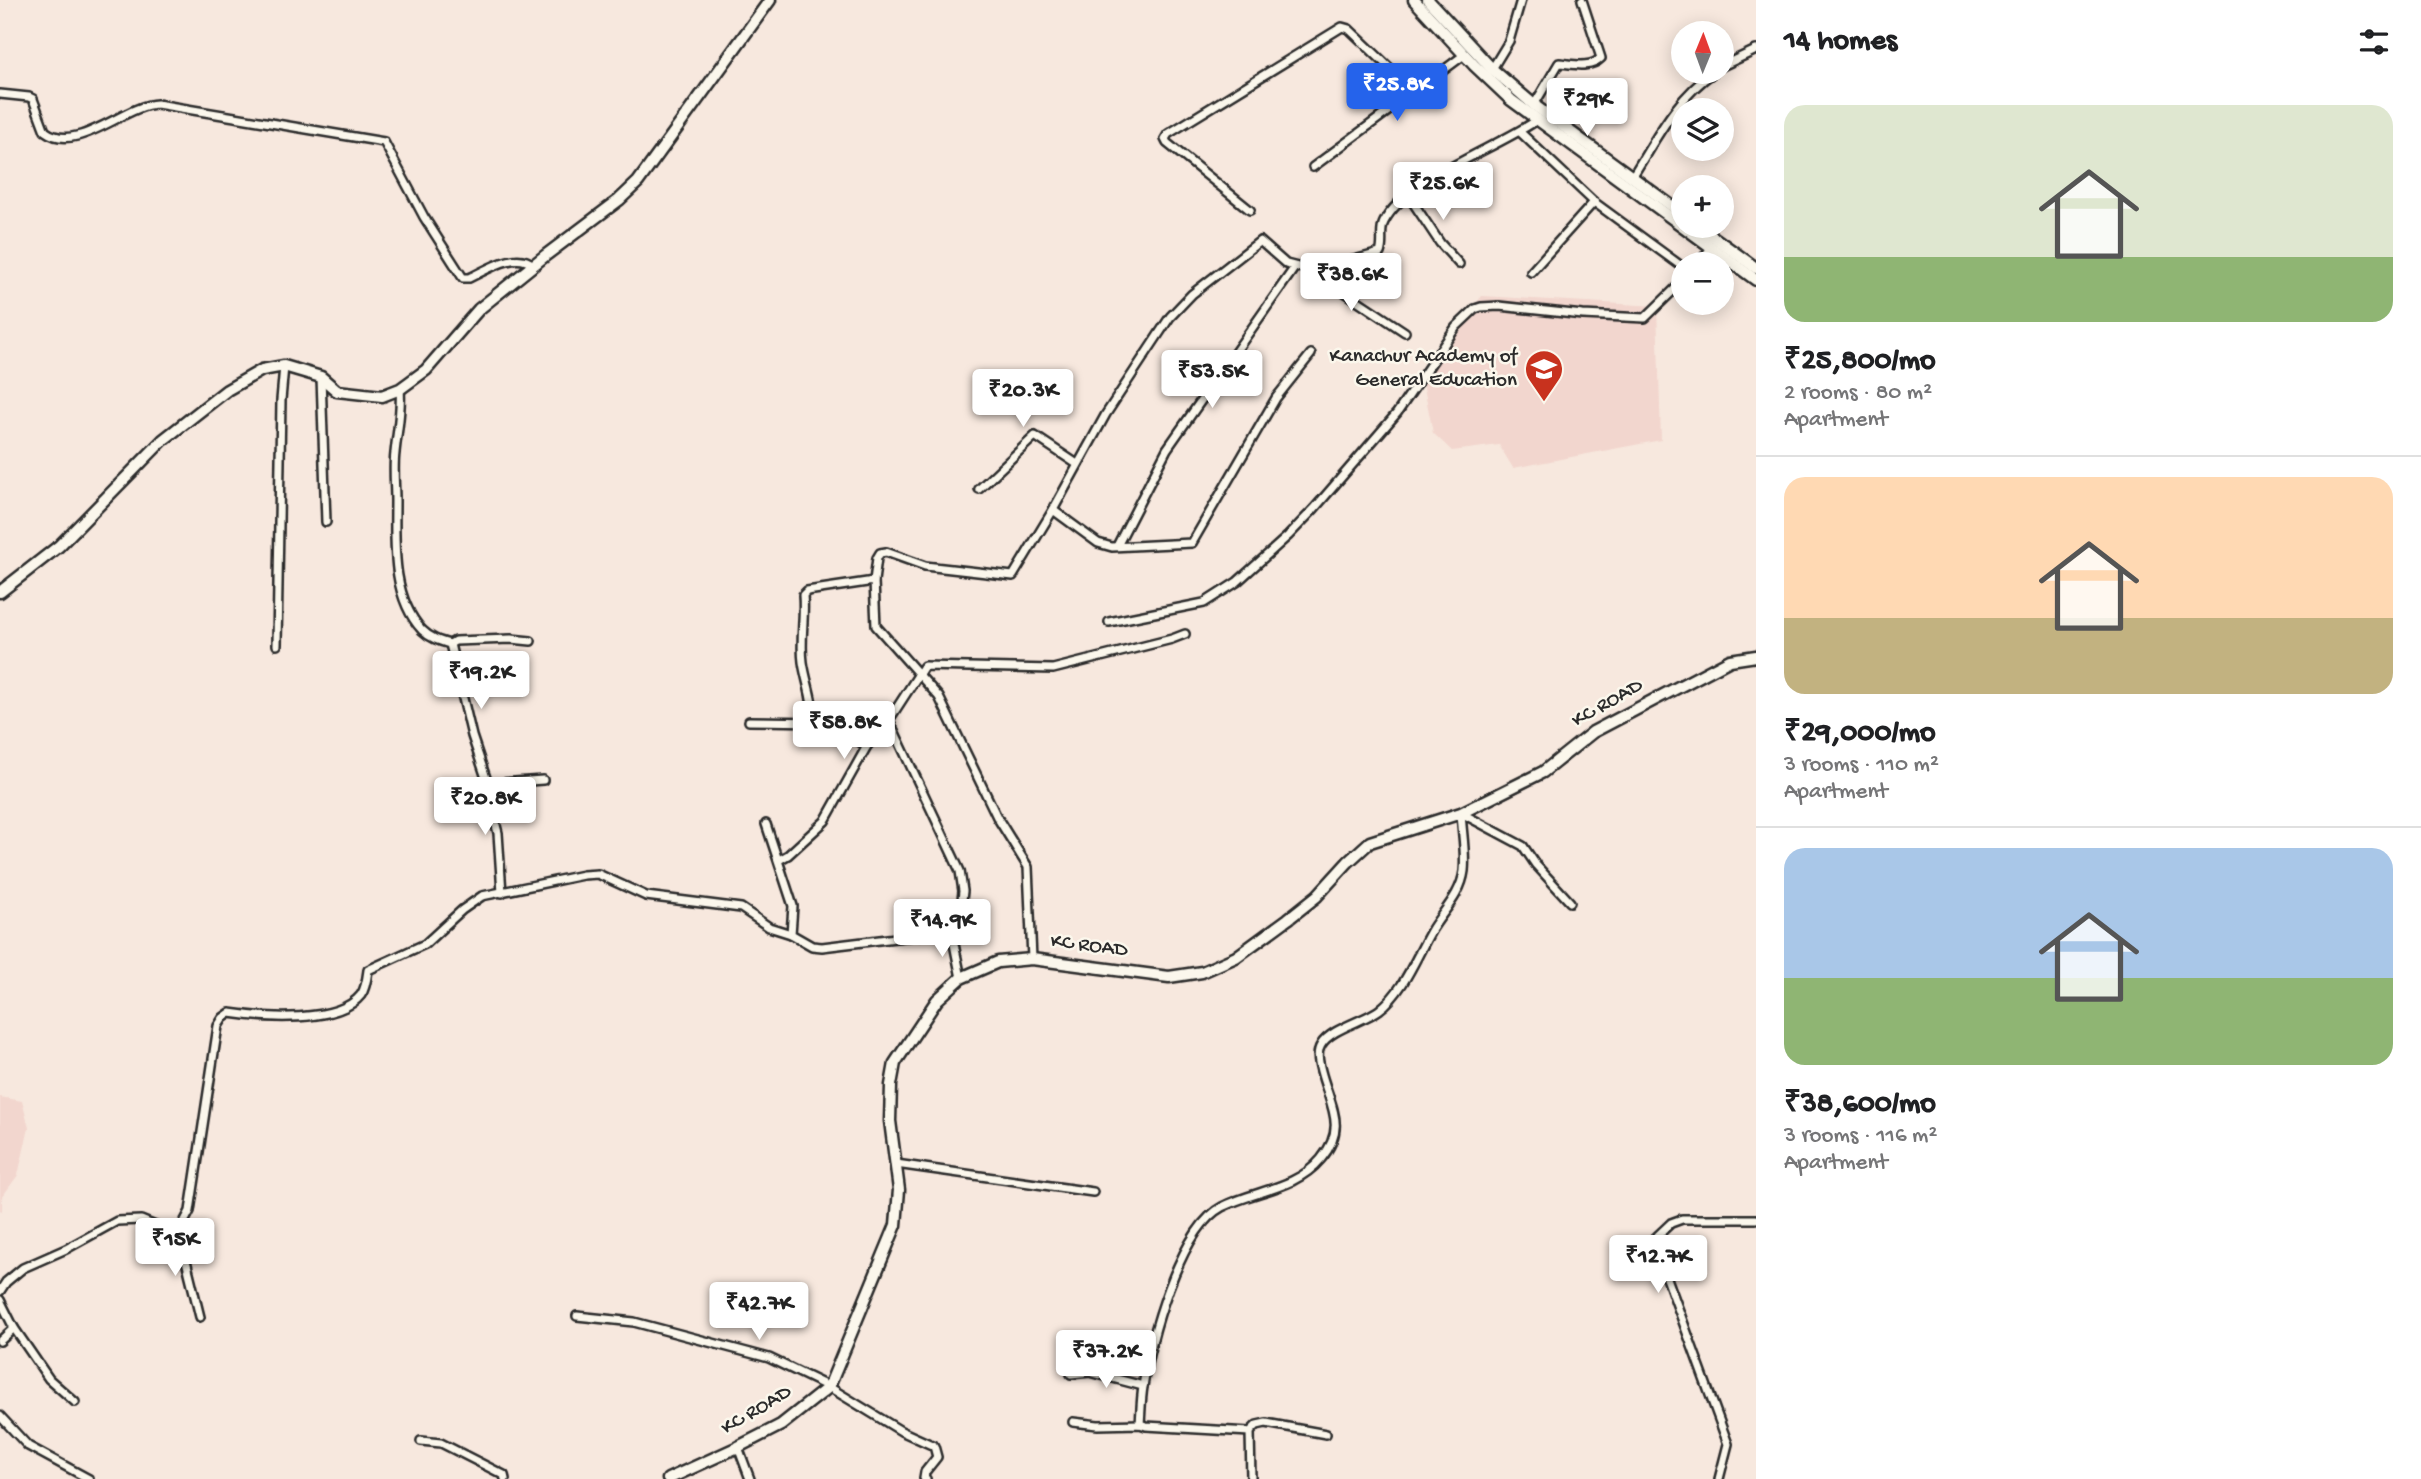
<!DOCTYPE html>
<html lang="en">
<head>
<meta charset="utf-8">
<style>
  body { margin:0; font-family:"Gochi Hand",sans-serif; background:#f2f2f2; color:#202124; height:100vh; display:flex; flex-direction:column; font-size:26px; white-space:nowrap }
  * { box-sizing:border-box; margin:0 }
  p { font-size:23px; color:#757577 }
  .icon { flex:none; width:38px; height:38px; fill:none; stroke:currentColor; stroke-width:2; stroke-linecap:round; stroke-linejoin:round }
  .map { position:relative; flex:1; overflow:hidden }
  .panel { display:flex; flex-direction:column; background:#fff; width:665px }
  .panel>* { flex:none }
  .needle { width:46px; rotate:1deg }
  .fabs { position:absolute; left:1671px; top:21px; display:grid; gap:14px }
  .fabs a { display:grid; place-items:center; width:63px; height:63px; border-radius:50%; background:#fff; box-shadow:0 4px 18px #0003; font-size:35px }
  .price { position:absolute; translate:-50% -60px; padding:0 16px; border-radius:7px; background:#fff; color:#222; font-size:23px; line-height:46px; filter:drop-shadow(0 2px 4px #0008) }
  .price::after { content:''; position:absolute; left:50%; top:42px; width:21px; height:16px; margin-left:-10px; background:inherit; clip-path:polygon(0 0,100% 0,50% 100%) }
  .price.active { background:#2563eb; color:#fff }
  ul { padding:0; list-style:none }
  li { display:grid; align-content:center; gap:14px; height:371px; padding:0 28px }
  li+li { border-top:2px solid #e0e0e0 }
  li span { display:grid; place-items:center; height:217px; border-radius:21px; color:#555 }
  li>.icon { margin-inline-start:auto }
  span .icon { width:126px; height:126px; fill:#fffc; stroke-width:1 }
  li b { font-size:30px }
  h2 { display:flex; justify-content:space-between; align-items:center; height:84px; padding:0 28px; font-size:30px }
  main { display:flex; flex:1; min-height:0 }
  .map>svg:first-child { display:block }
  .built { fill:#f2d6ce }
  .lines { fill:none; stroke-linecap:round; stroke-linejoin:round }
  .street-casing { stroke:#2b2b2b; stroke-width:12 }
  .secondary-casing { stroke:#2b2b2b; stroke-width:15 }
  .street { stroke:#fbf7ec; stroke-width:7 }
  .secondary { stroke:#fbf7ec; stroke-width:10 }
  .labels { text-anchor:middle; dominant-baseline:central; stroke-width:5; stroke-linejoin:round; paint-order:stroke }
  .poi-label { font-size:21px; fill:#2b2b2b; stroke:#fbf7ec; text-anchor:end }
  .street-label { font-size:21px; fill:#2b2b2b; stroke:#fbf7ec }
</style>
</head>
<body>
<main>
<div class="map">
<svg width="1756" height="1479" viewBox="0 0 1756 1479">
  <rect width="100%" height="100%" fill="#f7e8de"/>
  <filter id="ink" filterUnits="userSpaceOnUse"><feTurbulence type="fractalNoise" baseFrequency=".0143" numOctaves="2"/><feDisplacementMap in="SourceGraphic" scale="14" xChannelSelector="R" yChannelSelector="G"/><feConvolveMatrix kernelMatrix="1 2 1 2 8 2 1 2 1" color-interpolation-filters="sRGB"/></filter>
  <g filter="url(#ink)">
    <g class="built">
      <polygon points="1482,296 1657,306 1661,440 1513,468 1499,445 1452,451 1433,433 1421,372"/>
      <polygon points="0,1097 22,1101 29,1128 18,1175 2,1197 2,1211 0,1210"/>
    </g>
    <g class="lines">
      <defs>
        <g id="street">
          <polyline points="1722,66 1756,50"/>
          <polyline points="1492,69 1509,41 1521,0"/>
          <path d="M0,94L29,97L33,99L45,131C77,155 124,105 157,104L384,142L424,217L463,278H469C487,270 516,250 533,265"/>
          <path d="M1534,105L1559,63C1573,64 1590,69 1601,58L1582,0"/>
          <polyline points="1520,132 1594,202"/>
          <polyline points="1313,167 1464,55"/>
          <path d="M1632,177C1656,139 1676,98 1714,72"/>
          <polyline points="1408,195 1440,243 1459,264"/>
          <polyline points="1250,210 1167,143 1165,139 1168,134 1342,27 1349,29 1415,92"/>
          <polyline points="1698,264 1712,247"/>
          <polyline points="1313,271 1405,332"/>
          <polyline points="1531,272 1594,202 1684,268"/>
          <polyline points="321,377 326,522"/>
          <path d="M400,389C402,411 397,431 395,453C393,469 395,485 395,501C395,543 391,596 422,630C430,638 439,641 450,644L455,641L511,639L531,641"/>
          <polyline points="979,489 1035,436 1077,464"/>
          <polyline points="1053,510 1098,543 1112,547 1192,543 1276,398 1311,354"/>
          <polyline points="1117,546 1167,449 1295,267"/>
          <polyline points="1109,622 1204,603 1237,582 1288,536 1314,509 1397,413 1456,327 1475,309 1481,307 1499,306 1583,315 1645,318 1684,280"/>
          <polyline points="450,644 472,736 488,784 487,791 498,833 502,893"/>
          <polyline points="277,645 281,400 284,366"/>
          <polyline points="889,720 960,871 963,891 960,919 952,934 961,978"/>
          <polyline points="749,721 821,722 837,728 867,746"/>
          <path d="M813,722C814,699 806,683 803,662C800,640 805,617 803,595L807,591L874,581"/>
          <polyline points="488,784 543,780"/>
          <polyline points="766,824 793,906 791,934 812,946 822,947 945,932 952,934"/>
          <polyline points="779,860 788,855 825,821 867,746 889,720 924,666 1053,669 1172,639 1185,634"/>
          <path d="M1032,959L1028,867L997,817L939,697L876,626L874,581L877,558L880,553L886,552L925,566L1013,576L1053,510L1106,414L1170,317L1192,294L1260,241L1286,264L1313,271L1380,253C1384,243 1379,231 1384,222C1405,180 1497,148 1537,120"/>
          <polyline points="896,1164 1093,1192"/>
          <polyline points="0,1291 6,1282 23,1268 66,1249 117,1221 141,1220 158,1227 179,1232"/>
          <polyline points="0,1300 14,1328 0,1341"/>
          <polyline points="577,1316 634,1322 769,1358 829,1387 901,1431 934,1446 937,1457 925,1472 924,1478 926,1479"/>
          <path d="M200,1317L179,1232L190,1211L218,1026L223,1018L230,1013C263,1018 338,1024 361,995C366,988 367,978 368,970L425,944L462,910L482,896L583,875L598,874L646,896L741,908L769,927L791,934"/>
          <polyline points="14,1328 49,1379 75,1402"/>
          <polyline points="1071,1374 1090,1372 1143,1386"/>
          <polyline points="0,1416 28,1446 89,1479"/>
          <polyline points="1073,1422 1098,1425 1140,1424 1146,1426 1250,1432"/>
          <path d="M1140,1424C1141,1411 1141,1399 1143,1387C1149,1341 1180,1229 1222,1207C1255,1190 1295,1190 1321,1159C1348,1127 1330,1106 1321,1071C1319,1063 1316,1053 1321,1045C1330,1029 1364,1021 1379,1010C1404,991 1416,957 1431,931C1442,912 1461,895 1464,871C1466,853 1462,832 1461,813L1523,846L1536,865L1570,902"/>
          <polyline points="421,1441 441,1443 504,1475 505,1479"/>
          <polyline points="738,1447 750,1479"/>
          <polyline points="1251,1479 1250,1432 1257,1425 1266,1423 1326,1434"/>
          <polyline points="1719,1479 1728,1444 1653,1240 1671,1223 1682,1219 1756,1219"/>
        </g>
        <g id="secondary">
          <polyline points="1414,0 1474,65 1511,100 1756,280"/>
          <polyline points="1428,0 1492,69 1534,105 1684,215"/>
          <polyline points="1698,226 1756,268"/>
          <polyline points="0,592 59,546 163,440 227,390 262,370 284,366 321,377 337,391 382,396 400,389 426,370 479,309 546,255 619,200 638,182 770,0"/>
          <polyline points="668,1479 738,1447 781,1425 829,1387 896,1225 899,1190 890,1121 891,1085 895,1063 937,1000 961,978 998,962 1032,959 1169,977 1202,972 1236,957 1288,919 1317,896 1348,862 1370,842 1461,813 1543,772 1593,732 1730,660 1756,656"/>
        </g>
      </defs>
      <use href="#street" class="street-casing"/>
      <use href="#secondary" class="secondary-casing"/>
      <use href="#street" class="street"/>
      <use href="#secondary" class="secondary"/>
    </g>
  </g>
  <defs>
    <symbol id="university-pin" viewBox="-11 -11 22 30"><path d="M0 17L-7.5 6A9.5 9.5 0 1 1 7.5 6Z" fill="#c8321e" stroke="#fbf7ec"/><path d="M0-5L7-2L0 1L-7-2ZM-4 1L0 2.5L4 1V4Q0 6-4 4Z" fill="#fff"/></symbol>
  </defs>
  <g fill-rule="evenodd">
    <use href="#university-pin" x="1522" y="347" width="44" height="60"/>
  </g>
  <g class="labels">
    <g class="poi-label">
      <text x="1517" y="357">Kanachur Academy of<tspan x="1517" dy="24">General Education</tspan></text>
    </g>
    <g class="street-label">
      <text transform="translate(1608 704) rotate(-30)">KC ROAD</text>
      <text transform="translate(1089 947) rotate(7)">KC ROAD</text>
      <text transform="translate(757 1411) rotate(-31)">KC ROAD</text>
    </g>
  </g>
</svg>
<div class="fabs">
<a><svg class="needle" viewBox="-14 -14 28 28"><path d="M0-13l5 13h-10z" fill="#e53935"/><path d="M0 13l5-13h-10z" fill="#757577"/></svg></a>
<a><svg class="icon" aria-label="layers" viewBox="0 0 24 24"><path d="M12 4l9 5-9 5-9-5zM3 14l9 5 9-5"/></svg></a>
<a>+</a>
<a>−</a>
</div>
<b class="price active" style="left:1397px;top:123px">₹25.8K</b>
<b class="price" style="left:1587px;top:138px">₹29K</b>
<b class="price" style="left:1443px;top:222px">₹25.6K</b>
<b class="price" style="left:1351px;top:313px">₹38.6K</b>
<b class="price" style="left:1212px;top:410px">₹53.5K</b>
<b class="price" style="left:1023px;top:429px">₹20.3K</b>
<b class="price" style="left:481px;top:711px">₹19.2K</b>
<b class="price" style="left:844px;top:761px">₹58.8K</b>
<b class="price" style="left:485px;top:837px">₹20.8K</b>
<b class="price" style="left:942px;top:959px">₹14.9K</b>
<b class="price" style="left:175px;top:1278px">₹15K</b>
<b class="price" style="left:1658px;top:1295px">₹12.7K</b>
<b class="price" style="left:759px;top:1342px">₹42.7K</b>
<b class="price" style="left:1106px;top:1390px">₹37.2K</b>
</div>
<section class="panel">
<h2>14 homes<svg class="icon" aria-label="filters" viewBox="0 0 24 24"><path d="M4 7h16M4 17h16"/><circle cx="9" cy="7" r="2"/><circle cx="15" cy="17" r="2"/></svg></h2>
<ul>
<li><span style="background:linear-gradient(#dfe7d0 70%,#8fb573 0)"><svg class="icon" aria-label="home" viewBox="0 0 24 24"><path d="M3 11l9-7 9 7M6 9v11h12V9"/></svg></span><div><b>₹25,800/mo</b><p>2 rooms · 80 m²</p><p>Apartment</p></div></li>
<li><span style="background:linear-gradient(#ffd9b3 65%,#c2b280 0)"><svg class="icon" aria-label="home" viewBox="0 0 24 24"><path d="M3 11l9-7 9 7M6 9v11h12V9"/></svg></span><div><b>₹29,000/mo</b><p>3 rooms · 110 m²</p><p>Apartment</p></div></li>
<li><span style="background:linear-gradient(#a9c7e8 60%,#8fb573 0)"><svg class="icon" aria-label="home" viewBox="0 0 24 24"><path d="M3 11l9-7 9 7M6 9v11h12V9"/></svg></span><div><b>₹38,600/mo</b><p>3 rooms · 116 m²</p><p>Apartment</p></div></li>
</ul>
</section>
</main>
</body>
</html>
